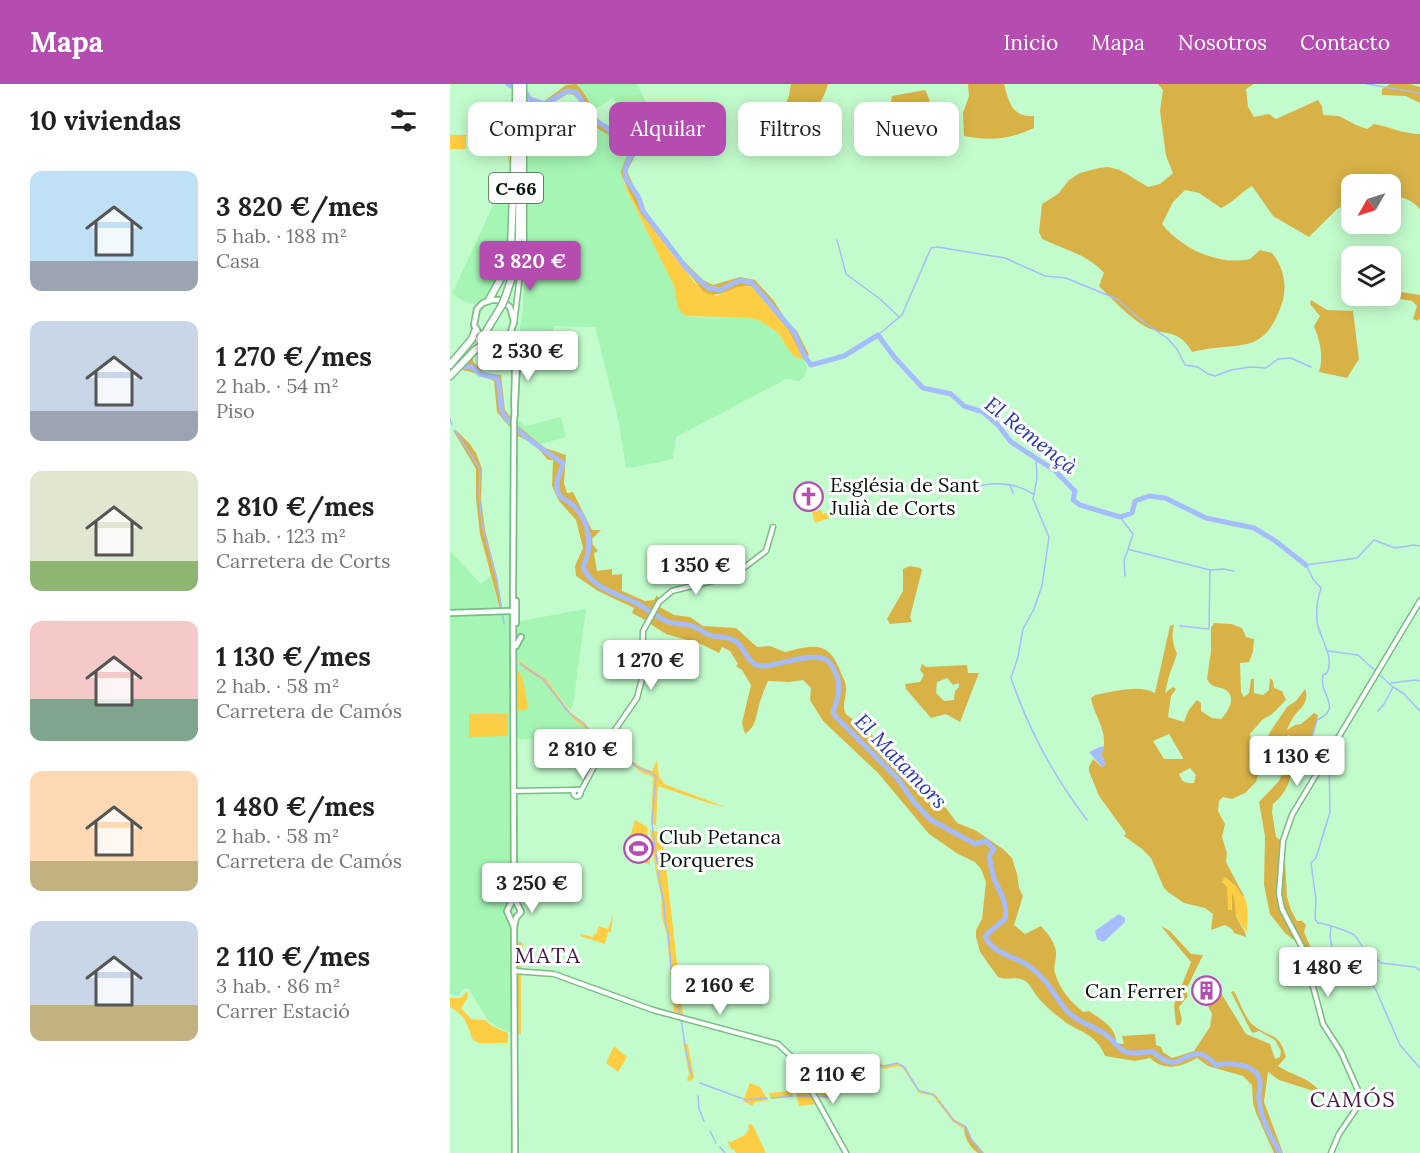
<!DOCTYPE html>
<html lang="es">
<head>
<meta charset="utf-8">
<style>
  body { margin:0; font-family:Lora,serif; background:#f2f2f2; color:#222; height:100vh; display:flex; flex-direction:column; font-size:22px; white-space:nowrap }
  * { box-sizing:border-box; margin:0 }
  p { font-size:20px; color:#767676 }
  .icon { flex:none; width:33px; height:33px; fill:none; stroke:currentColor; stroke-width:2; stroke-linecap:round; stroke-linejoin:round }
  .map { position:relative; flex:1; overflow:hidden }
  .details { display:flex; flex-direction:column; background:#fff; width:450px }
  .details>* { flex:none }
  .hud { position:absolute; left:18px; top:18px; width:570px; height:54px; display:flex; gap:12px }
  .needle { width:39px; rotate:231deg }
  .tools { position:absolute; left:891px; top:90px; display:grid; gap:12px }
  .tools a { display:grid; place-items:center; width:60px; height:60px; border-radius:12px; background:#fff; box-shadow:0 3px 15px #0003; font-size:30px }
  .price { position:absolute; translate:-50% -51px; padding:0 14px; border-radius:6px; background:#fff; color:#222; font-size:20px; line-height:39px; filter:drop-shadow(0 2px 3px #0008) }
  .price::after { content:''; position:absolute; left:50%; top:36px; width:18px; height:14px; margin-left:-9px; background:inherit; clip-path:polygon(0 0,100% 0,50% 100%) }
  .price.active { background:#b54db1; color:#fff }
  ul { padding:0; list-style:none }
  li { display:flex; align-items:center; gap:18px; height:150px; padding:0 30px }
  li span { display:grid; place-items:center; flex:none; width:168px; height:120px; border-radius:12px; color:#555 }
  li>.icon { margin-inline-start:auto }
  span .icon { width:72px; height:72px; fill:#fffc; stroke-width:1 }
  li b { font-size:26px }
  h2 { display:flex; justify-content:space-between; align-items:center; height:72px; padding:0 30px; font-size:26px }
  .chip { padding:0 21px; border-radius:12px; background:#fff; box-shadow:0 3px 15px #0003; font-size:21px; line-height:54px }
  .chip.active { background:#b54db1; color:#fff }
  header { display:flex; align-items:center; gap:36px; box-sizing:border-box; height:84px; padding:0 30px; background:#b54db1; color:#fff }
  header strong { font-size:28px }
  nav { display:flex; gap:33px; margin-inline-start:auto; font-size:21px }
  main { display:flex; flex:1; min-height:0 }
  .map>svg:first-child { display:block }
  .built { fill:#a5f5b4 }
  .green { fill:#fdce44 }
  .forest { fill:#d8b247; fill-rule:evenodd }
  .water { fill:#a5bcfe }
  .lines { fill:none; stroke-linecap:round; stroke-linejoin:round }
  .stream { stroke:#a5bcfe; stroke-width:1.5 }
  .river { stroke:#a5bcfe; stroke-width:5 }
  .tertiary-casing { stroke:#77bd84; stroke-width:7 }
  .secondary-casing { stroke:#77bd84; stroke-width:8 }
  .trunk-casing { stroke:#77bd84; stroke-width:9 }
  .tertiary { stroke:#fff; stroke-width:4 }
  .secondary { stroke:#fff; stroke-width:4.5 }
  .trunk { stroke:#fff; stroke-width:6 }
  .trunk-bridge-casing { stroke:#77bd84; stroke-width:9; stroke-linecap:butt }
  .trunk-bridge { stroke:#fff; stroke-width:6 }
  .labels { text-anchor:middle; dominant-baseline:central; stroke-width:6; stroke-linejoin:round; paint-order:stroke }
  .shield { fill:#fff; stroke:#4c594d; stroke-width:1.5 }
  .shield-label { font-size:18px; font-weight:bold; fill:#001201 }
  .poi-label { font-size:20px; fill:#001201; stroke:#fff; text-anchor:start }
  .water-label { font-size:21px; font-style:italic; fill:#2535b0; stroke:#fff }
  .quarter-label { font-size:22px; letter-spacing:1.5px; fill:#481746; stroke:#fff }
</style>
</head>
<body>
<header>
<strong>Mapa</strong>
<nav><a>Inicio</a><a>Mapa</a><a>Nosotros</a><a>Contacto</a></nav>
</header>
<main>
<section class="details">
<h2>10 viviendas<svg class="icon" aria-label="filters" viewBox="0 0 24 24"><path d="M4 7h16M4 17h16"/><circle cx="9" cy="7" r="2"/><circle cx="15" cy="17" r="2"/></svg></h2>
<ul>
<li><span style="background:linear-gradient(#bfe0f5 75%,#9aa5b1 0)"><svg class="icon" aria-label="home" viewBox="0 0 24 24"><path d="M3 11l9-7 9 7M6 9v11h12V9"/></svg></span><div><b>3 820 €/mes</b><p>5 hab. · 188 m²</p><p>Casa</p></div></li>
<li><span style="background:linear-gradient(#c9d6e8 75%,#9aa5b1 0)"><svg class="icon" aria-label="home" viewBox="0 0 24 24"><path d="M3 11l9-7 9 7M6 9v11h12V9"/></svg></span><div><b>1 270 €/mes</b><p>2 hab. · 54 m²</p><p>Piso</p></div></li>
<li><span style="background:linear-gradient(#dfe7d0 75%,#8fb573 0)"><svg class="icon" aria-label="home" viewBox="0 0 24 24"><path d="M3 11l9-7 9 7M6 9v11h12V9"/></svg></span><div><b>2 810 €/mes</b><p>5 hab. · 123 m²</p><p>Carretera de Corts</p></div></li>
<li><span style="background:linear-gradient(#f6c9c9 65%,#7fa58c 0)"><svg class="icon" aria-label="home" viewBox="0 0 24 24"><path d="M3 11l9-7 9 7M6 9v11h12V9"/></svg></span><div><b>1 130 €/mes</b><p>2 hab. · 58 m²</p><p>Carretera de Camós</p></div></li>
<li><span style="background:linear-gradient(#ffd9b3 75%,#c2b280 0)"><svg class="icon" aria-label="home" viewBox="0 0 24 24"><path d="M3 11l9-7 9 7M6 9v11h12V9"/></svg></span><div><b>1 480 €/mes</b><p>2 hab. · 58 m²</p><p>Carretera de Camós</p></div></li>
<li><span style="background:linear-gradient(#c9d6e8 70%,#c2b280 0)"><svg class="icon" aria-label="home" viewBox="0 0 24 24"><path d="M3 11l9-7 9 7M6 9v11h12V9"/></svg></span><div><b>2 110 €/mes</b><p>3 hab. · 86 m²</p><p>Carrer Estació</p></div></li>
</ul>
</section>
<div class="map">
<svg width="970" height="1069" viewBox="0 0 970 1069">
  <rect width="100%" height="100%" fill="#c3fccc"/>
  <g class="built">
    <polygon points="126,0 187,0 210,46 175,58 169,28 163,14 144,26 134,8"/>
    <polygon points="140,37 145,43 162,53 174,66 177,74 173,81 174,102 224,202 229,225 239,233 298,234 310,237 328,249 342,271 354,276 357,282 355,292 349,297 336,295 226,353 223,375 184,383 176,384 169,339 145,243 103,242 109,270 106,278 74,283 70,242 73,226 75,172 75,43 100,54"/>
    <polygon points="61,89 60,162 56,182 38,212 25,220 15,218 2,210 51,104"/>
    <polygon points="111,333 116,353 91,360 66,340 66,336 76,342"/>
    <polygon points="0,467 31,500 41,491 50,527 65,527 65,538 136,525 123,621 120,626 96,595 68,576 67,577 73,584 92,596 123,635 132,641 139,652 137,654 64,655 64,948 57,948 38,937 19,905 15,904 8,912 0,910"/>
  </g>
  <g class="green">
    <path d="M60,20L62,22L61,86C52,57 60,48 60,20Z"/>
    <rect x="0" y="51" width="16" height="14"/>
    <polygon points="59,94 61,94 61,117 46,117"/>
    <polygon points="171,95 185,116 191,130 246,200 267,212 290,201 303,203 339,247 354,276 343,272 328,249 310,237 298,234 235,232 228,224 224,202"/>
    <polygon points="371,426 373,430 380,428 383,433 365,439 362,428"/>
    <polygon points="66,575 96,595 121,629 135,639 144,651 154,660 145,680 142,679 140,653 135,644 123,635 92,596 73,584"/>
    <polygon points="67,585 73,595 78,625 68,627 68,649 66,649"/>
    <polygon points="19,630 58,630 58,652 19,653"/>
    <path d="M160,658L163,660L162,663C177,670 187,684 202,687L207,676L209,692L214,700L278,724L258,719L208,702L206,742L201,739L203,693L189,687L176,673L156,665Z"/>
    <polygon points="185,736 197,743 200,781 175,769"/>
    <polygon points="200,745 206,748 207,747 212,756 214,765 233,931 224,928 217,851 212,833 211,811 206,788"/>
    <path d="M775,793C799,811 799,819 797,848L789,838L781,815L782,826H778L772,798Z"/>
    <polygon points="163,830 161,848 158,848 155,860 130,852 131,850 143,853 144,850 146,850 149,842 158,845"/>
    <polygon points="67,858 73,859 72,885 66,884"/>
    <polygon points="71,889 71,950 67,950 67,890"/>
    <path d="M18,907L17,915L11,924L21,935L35,936L42,942L58,949V959H29L23,956C16,939 17,933 0,923V914H10Z"/>
    <polygon points="233,958 238,961 244,994 242,996 237,997 239,990"/>
    <polygon points="164,962 177,973 168,988 156,979"/>
    <polygon points="416,978 435,981 448,979 455,983 469,1006 485,1010 504,1035 516,1042 514,1045 503,1038 483,1012 469,1009 453,984 448,982 435,985 424,981 409,983 399,998 378,1015 371,1013 362,1000 371,995 380,1011 397,996 408,981"/>
    <polygon points="300,999 310,1003 318,1016 305,1018 302,1022 293,1017"/>
    <polygon points="357,1002 368,1020 349,1022 345,1006"/>
    <polygon points="341,1007 343,1013 321,1015 319,1009"/>
    <polygon points="302,1040 316,1069 286,1069 284,1065 282,1066 277,1057 281,1058 295,1051 299,1045 298,1041"/>
  </g>
  <g class="forest">
    <path d="M126,0C136,9 140,20 146,32C154,45 178,42 174,66L162,53L145,43L140,37L133,21L124,11L118,10L93,24C83,19 77,18 76,6L82,14L93,18L116,1Z"/>
    <path d="M341,0H378C373,21 355,41 334,47L329,35L339,12Z"/>
    <path d="M518,0H554C559,19 562,33 584,32V44C557,56 542,57 514,52L513,29L519,12Z"/>
    <path d="M708,0H804L796,5L798,23L804,33L819,30L826,35L868,16L872,22L873,31L889,32L906,41L917,45L924,40C941,43 953,50 970,50V125C961,116 953,112 941,113L940,100H902L901,117L887,125L859,153L823,132L802,102C791,108 783,119 771,124L749,109L735,106L723,118L712,140C732,165 769,182 800,175L810,166L822,169C833,183 837,199 833,216C815,275 788,256 742,268C728,242 712,254 691,240C675,229 662,215 649,202L654,189C639,171 613,165 592,155L589,148L592,120L608,110L619,96L630,89L649,84L658,83L670,86L698,103L710,100L723,89L716,72L710,27L713,6Z"/>
    <polygon points="940,0 960,0 970,3 970,19 956,12 932,11 932,5"/>
    <path d="M475,6C484,22 487,48 478,65H472C464,43 458,34 441,18L442,12Z"/>
    <path d="M210,46L212,55L189,64L177,87L186,107L191,113L196,128L234,177L253,196L263,201L290,193L305,196L324,217L338,239L347,247L359,271L354,276L339,247L303,203C284,196 272,219 253,207L191,130C187,121 171,94 171,88C173,76 182,68 180,56Z"/>
    <polygon points="941,199 949,202 945,207 970,211 970,234 968,237 963,235 967,222 962,217 931,212 940,212"/>
    <path d="M861,216L877,226L903,227L909,275L897,294L869,288C874,273 870,257 864,242L870,232L860,220Z"/>
    <path d="M20,274H23V278L35,289L51,291L55,326L62,335V346L47,328L44,297C36,293 17,285 8,286Z"/>
    <polygon points="66,340 95,364 116,371 114,399 117,409 123,408 142,446 151,446 142,455 143,461 148,467 144,469 147,487 162,485 162,491 172,490 172,507 195,517 204,516 207,511 209,515 195,536 182,529 184,524 148,507 126,492 125,482 133,464 126,436 109,417 102,402 103,376 98,376 84,360 66,351"/>
    <polygon points="3,346 8,348 19,359 26,369 32,385 31,415 35,446 47,493 52,525 50,525 30,450 26,414 26,385"/>
    <polygon points="460,482 470,484 472,486 460,533 462,538 440,540 437,535 453,507 453,485"/>
    <path d="M208,522L224,531L240,533L253,542L286,544L307,563L320,562L335,568C364,561 379,556 391,589C393,594 396,598 396,603C397,613 391,622 396,630L436,662L443,676L481,719L496,724L507,739L525,746L553,765L562,774L567,790L569,804L573,812L564,841L575,850L591,842C597,849 607,860 606,871C606,877 603,883 605,889C610,906 620,917 633,928L639,927C650,935 667,943 666,959L674,960L672,952L705,950L706,961L711,963L713,968L722,974L744,967L760,943L762,930L758,922L748,919L761,910L771,909L796,950L820,960L825,975L830,973L831,967L825,956L809,947L803,949L801,947L781,908L784,907C789,916 796,936 803,941C819,955 829,946 836,973L828,982C841,991 857,993 868,1005L867,1008L829,996L818,988L814,1018L833,1069H824L806,1029L803,1019L802,1001L793,992L758,982L747,974C731,983 715,988 700,974L685,977L655,972C645,947 627,949 610,934C601,927 593,920 586,911C583,907 580,900 575,897C567,891 557,897 548,893L530,868L526,853V846L532,835L536,798L531,785L525,778L508,770L479,750L428,689L373,637L360,616L361,604L353,596L339,598L318,597C314,606 310,616 308,625C305,637 305,643 295,650L292,639L301,601L292,586L286,582L288,580L280,567L272,563L269,569L251,560L216,550L197,538Z"/>
    <path d="M764,539L781,540L792,544L796,553L804,555L803,568L799,578L790,579L791,608L794,613L799,609L801,595H804V609L813,611L819,606L820,594L823,597L824,604L832,607L836,616L822,630L812,636L800,650L802,661L807,654H812L811,659H815L820,648L837,623L846,617L855,605C860,618 851,623 844,632C841,636 839,641 837,646L845,641L851,640L864,629L868,631C866,643 863,661 850,661L844,654L838,651L810,684L806,698L795,709L782,715L773,713L769,717L768,727L775,740L772,753L777,769L776,778L794,812H792L786,802L775,793L772,798L777,803L778,826H782V808C786,816 784,825 787,834C790,842 796,846 796,853L784,849L782,845L775,841L761,846L763,830L755,824L734,819L718,808L714,804L701,774L692,765L674,752L676,749L649,712L639,687V683L643,675L652,683L654,676L651,670C661,650 644,633 641,614L645,611C664,608 687,600 705,609L720,542L724,541C721,553 723,559 727,570L719,592L715,609L723,603L726,605L721,612L718,633L734,638L738,627L747,616L751,619V627L762,634L771,635C778,628 788,612 774,605C766,602 762,604 757,595L761,567V544ZM719,650L733,674V675H714L703,657ZM740,684L746,691L744,699C735,700 732,698 729,690Z"/>
    <path d="M472,580L476,583L517,581L518,589H529L510,638L496,630L481,634L456,605L455,600L470,598L474,591L470,586ZM497,594L503,601L509,599V603L505,607L504,616L494,617L486,609L487,598Z"/>
    <path d="M836,680H844C840,696 837,709 823,720L822,728L826,753L830,756L835,776L837,813L841,826L847,837H852L856,841L854,848L866,876L864,879L856,881L852,867L845,857L835,849L820,830L814,801L815,752L809,718L829,697Z"/>
    <polygon points="711,842 720,847 741,870 753,871 736,906 738,912 729,923 732,936 730,941 726,941 724,921 741,878"/>
    <path d="M516,1042L522,1055L534,1069H528C520,1063 515,1055 514,1045Z"/>
  </g>
  <g class="water">
    <polygon points="652,662 654,665 651,670 656,680 652,683 639,668"/>
    <polygon points="669,830 675,834 675,838 656,856 653,858 647,855 645,847"/>
  </g>
  <g class="lines">
    <g class="stream">
      <polyline points="917,0 970,9"/>
      <polyline points="387,156 396,190 430,215 449,233"/>
      <polyline points="428,251 452,231 481,164 487,163 555,174 595,192 616,194 667,215 691,236 717,254 727,265 735,281 748,283 758,290 765,292 781,286 800,283 816,284 828,275 841,274 861,283"/>
      <polyline points="0,335 2,341"/>
      <polyline points="5,346 30,385 29,410 32,441 47,496 54,540"/>
      <path d="M586,374L587,394L583,415L599,453L592,502L584,525L573,545L568,573L561,594C578,644 605,694 637,736"/>
      <polyline points="560,401 563,409"/>
      <path d="M500,407C530,402 555,392 583,410"/>
      <polyline points="670,433 683,450 678,465 681,466 760,486 774,485 784,487"/>
      <polyline points="675,492 674,476 678,466"/>
      <polyline points="730,542 759,545 760,486"/>
      <polyline points="878,567 908,571 943,603 953,609 970,627"/>
      <polyline points="70,580 93,595 119,629 134,640 147,658 153,660"/>
      <polyline points="941,599 965,596 970,597"/>
      <polyline points="928,627 934,620 943,603"/>
      <polyline points="157,662 176,671 185,682 202,689 206,693 202,739 210,801 214,818 215,836 218,849 223,906 230,929 237,973 242,992"/>
      <path d="M875,672L865,666L860,660L867,636C894,624 868,610 873,591L877,589C885,573 870,555 867,538C866,526 867,516 871,504L863,495L856,481L907,474L924,456L945,464L964,461L970,462"/>
      <path d="M879,675L880,728L866,774L861,779L866,815L865,835L868,839C873,839 899,847 904,851C909,855 913,865 917,871L923,872L931,879L965,883L970,886"/>
      <polyline points="881,843 880,853 885,878 891,883 901,880 905,882 926,906 950,961 970,984"/>
      <polyline points="70,877 70,858"/>
      <polyline points="250,999 296,1016 317,1014"/>
      <polyline points="248,1012 249,1025 254,1037"/>
      <polyline points="348,1012 362,1012"/>
      <polyline points="370,1012 378,1013 398,997 408,982 416,980 435,982 447,979 454,983 469,1007 482,1010 487,1014"/>
      <polyline points="321,1014 342,1012"/>
      <polyline points="489,1017 504,1037 516,1043 521,1055 532,1069"/>
      <polyline points="260,1047 266,1059"/>
      <polyline points="270,1063 275,1069"/>
    </g>
    <g class="river">
      <polyline points="58,0 61,2"/>
      <polyline points="77,10 79,15 95,20 117,7 126,8 145,36 157,44 172,61 182,69 175,85 176,95 188,112 193,127 237,185 258,204 270,206 290,196 302,199 344,248 354,271 361,281 394,272 428,251 445,274 473,304 501,310 514,322 533,328 548,341 561,358 604,386 625,407 623,416 630,421 670,433 682,429 685,417 699,412 715,414 756,434 804,444 824,456 856,481"/>
      <path d="M13,282L22,283L30,290L47,294C51,305 49,316 52,327C55,340 100,371 113,379C111,388 103,400 109,410C112,416 120,418 124,422C140,438 143,464 133,483C142,504 165,509 184,518C195,523 205,532 216,537C225,541 234,539 242,542C248,544 253,548 259,551C268,554 276,551 285,557C294,562 296,576 306,581C319,587 361,565 378,577C381,579 383,584 385,588C392,601 388,615 383,628L385,632L447,694L464,718L481,736L525,760L536,757L544,765L539,772C541,780 542,789 545,797C551,809 558,821 555,835L535,852C544,872 565,871 580,883C596,894 604,911 616,926C626,938 642,941 655,950C663,955 666,964 676,968C685,971 694,967 703,968C728,990 730,970 749,970C755,970 762,977 766,981C780,978 808,980 810,998C811,1004 808,1010 809,1016C811,1035 821,1053 830,1069"/>
    </g>
    <defs>
      <g id="tertiary">
        <polyline points="74,169 74,0"/>
        <polyline points="64,240 71,182"/>
        <circle cx="127" cy="709" r="3.5"/>
        <polyline points="64,707 125,706"/>
        <polyline points="130,709 158,656 187,614 192,595 193,547 209,518 222,507 274,494 295,483 316,467 323,443"/>
        <polyline points="64,887 104,890 203,926 328,960 344,975 396,1069"/>
        <polyline points="881,1069 889,1050 908,1022 910,1011 891,968 873,940 853,865 832,825 829,810 833,757 842,731 970,517"/>
      </g>
      <g id="secondary">
        <polyline points="66,517 66,539"/>
        <polyline points="0,529 63,527"/>
        <polyline points="66,562 71,553"/>
        <polyline points="64,813 71,828 66,834 64,843 65,1069"/>
        <path d="M64,843L57,827L64,813L63,508L64,338L67,281L60,257V251L64,237L60,223L50,216H42L33,219L27,225L24,241C32,262 51,250 61,267C69,283 62,312 65,330"/>
      </g>
      <g id="trunk">
        <polyline points="66,0 66,61"/>
        <polyline points="71,183 71,164"/>
        <polyline points="55,214 63,190 69,153 70,0"/>
        <polyline points="39,216 56,185 61,163 65,57"/>
        <polyline points="35,249 52,221"/>
        <polyline points="0,281 22,255 26,245"/>
        <polyline points="0,292 25,266 40,256"/>
      </g>
    </defs>
    <use href="#tertiary" class="tertiary-casing"/>
    <use href="#secondary" class="secondary-casing"/>
    <use href="#trunk" class="trunk-casing"/>
    <use href="#tertiary" class="tertiary"/>
    <use href="#secondary" class="secondary"/>
    <use href="#trunk" class="trunk"/>
    <defs>
      <g id="trunk-bridge">
        <polyline points="52,221 55,214"/>
        <polyline points="29,255 35,249"/>
      </g>
    </defs>
    <use href="#trunk-bridge" class="trunk-bridge-casing"/>
    <use href="#trunk-bridge" class="trunk-bridge"/>
  </g>
  <defs>
    <symbol id="church-ring" viewBox="-11 -11 22 22"><circle r="9.5" fill="#fff" stroke="#b54db1" stroke-width="1.5"/><path d="M-1.2-6h2.4v3.5h3.3v2.4h-3.3V6h-2.4V-.1h-3.3v-2.4h3.3Z" fill="#b54db1"/></symbol>
    <symbol id="stadium-ring" viewBox="-11 -11 22 22"><circle r="9.5" fill="#fff" stroke="#b54db1" stroke-width="1.5"/><path d="M0-5a6.5 5 0 1 0 0 10a6.5 5 0 1 0 0-10ZM-3.5-1.8h7v3.6h-7Z" fill="#b54db1"/></symbol>
    <symbol id="building-ring" viewBox="-11 -11 22 22"><circle r="9.5" fill="#fff" stroke="#b54db1" stroke-width="1.5"/><path d="M-4-6H4V6H1V3H-1V6H-4ZM-2.5-4.3h1.7v1.8h-1.7ZM.8-4.3h1.7v1.8H.8ZM-2.5-1h1.7V.8h-1.7ZM.8-1h1.7V.8H.8Z" fill="#b54db1"/></symbol>
  </defs>
  <g fill-rule="evenodd">
    <use href="#church-ring" x="342" y="396" width="33" height="33"/>
    <use href="#stadium-ring" x="172" y="748" width="33" height="33"/>
    <use href="#building-ring" x="740" y="890" width="33" height="33"/>
  </g>
  <g class="labels">
    <rect class="shield" x="39" y="89" width="54" height="30" rx="4.5"/>
    <g class="shield-label">
      <text x="66" y="104">C-66</text>
    </g>
    <g class="poi-label">
      <text x="380" y="400">Església de Sant<tspan x="380" dy="23">Julià de Corts</tspan></text>
      <text x="209" y="752">Club Petanca<tspan x="209" dy="23">Porqueres</tspan></text>
      <text x="735" y="906" text-anchor="end">Can Ferrer</text>
    </g>
    <g class="water-label">
      <text transform="translate(581 351) rotate(38)">El Remençà</text>
      <text transform="translate(451 677) rotate(46)">El Matamors</text>
    </g>
    <g class="quarter-label">
      <text x="98" y="871">MATA</text>
      <text x="903" y="1015">CAMÓS</text>
    </g>
  </g>
</svg>
<div class="tools">
<a><svg class="needle" viewBox="-14 -14 28 28"><path d="M0-13l5 13h-10z" fill="#e53935"/><path d="M0 13l5-13h-10z" fill="#767676"/></svg></a>
<a><svg class="icon" aria-label="layers" viewBox="0 0 24 24"><path d="M12 4l9 5-9 5-9-5zM3 14l9 5 9-5"/></svg></a>
</div>
<b class="price active" style="left:80px;top:208px">3 820 €</b>
<b class="price" style="left:78px;top:298px">2 530 €</b>
<b class="price" style="left:246px;top:512px">1 350 €</b>
<b class="price" style="left:201px;top:607px">1 270 €</b>
<b class="price" style="left:133px;top:696px">2 810 €</b>
<b class="price" style="left:847px;top:703px">1 130 €</b>
<b class="price" style="left:82px;top:830px">3 250 €</b>
<b class="price" style="left:878px;top:914px">1 480 €</b>
<b class="price" style="left:270px;top:932px">2 160 €</b>
<b class="price" style="left:383px;top:1021px">2 110 €</b>
<div class="hud">
<a class="chip">Comprar</a>
<a class="chip active">Alquilar</a>
<a class="chip">Filtros</a>
<a class="chip">Nuevo</a>
</div>
</div>
</main>
</body>
</html>
